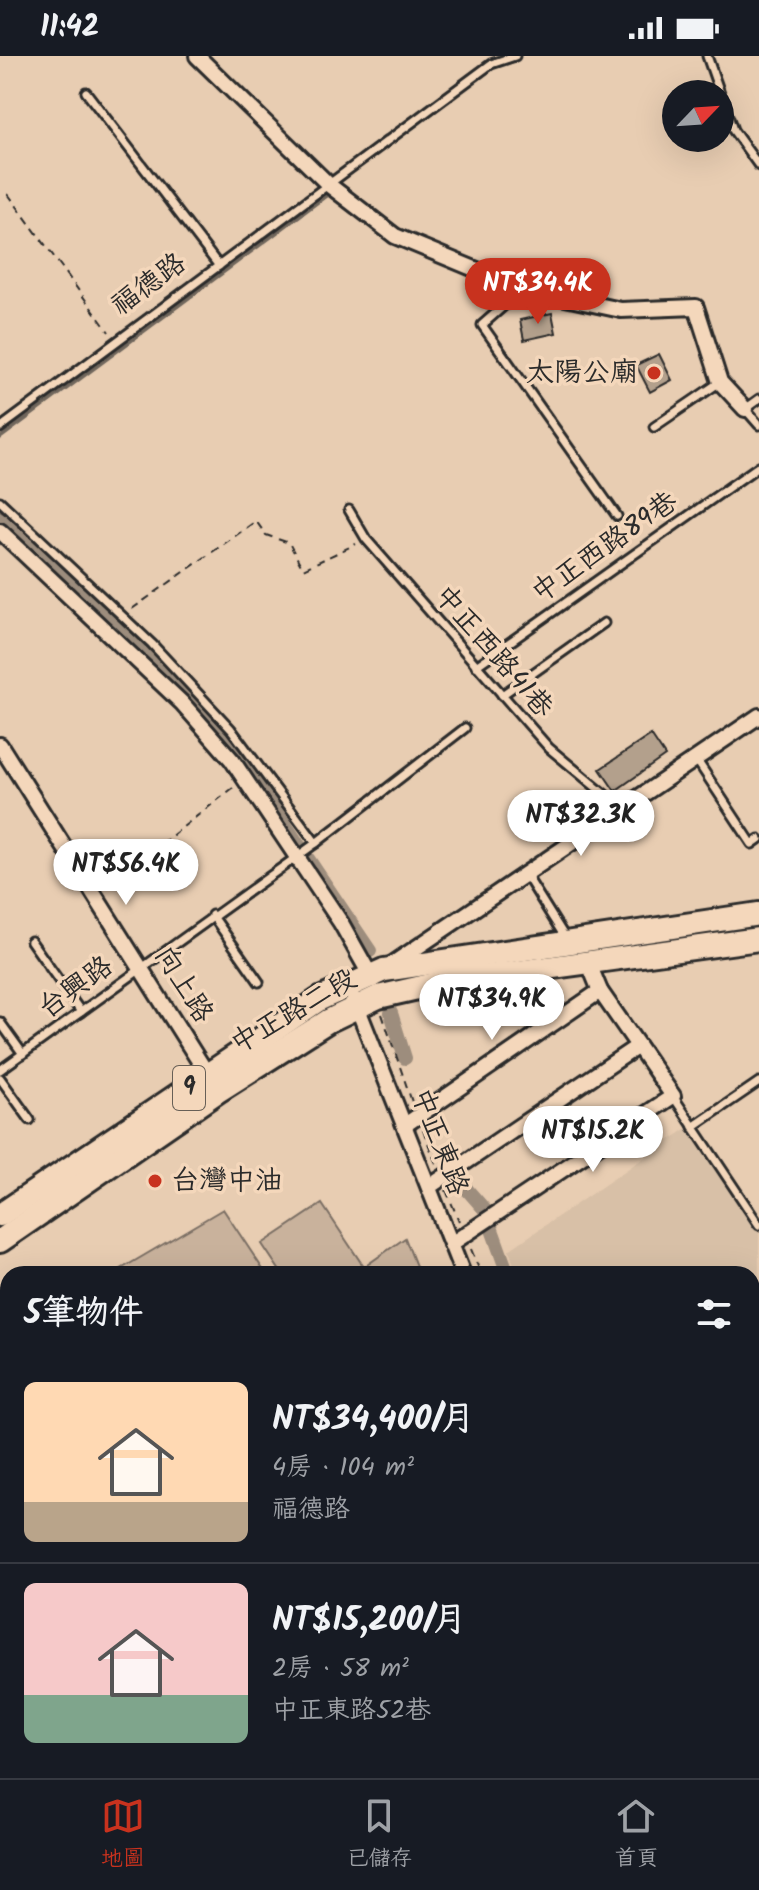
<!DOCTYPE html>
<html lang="zh-TW">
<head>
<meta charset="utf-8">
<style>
  body { margin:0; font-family:Kalam,"LXGW WenKai TC",sans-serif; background:#20242c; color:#f1f3f6; height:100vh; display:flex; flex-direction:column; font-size:30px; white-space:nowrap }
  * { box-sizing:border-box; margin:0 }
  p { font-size:26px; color:#9ea1a6 }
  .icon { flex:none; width:44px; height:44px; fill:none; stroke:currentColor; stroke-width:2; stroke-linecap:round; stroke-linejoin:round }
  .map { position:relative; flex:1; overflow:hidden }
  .panel { position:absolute; left:0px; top:1210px; width:760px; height:512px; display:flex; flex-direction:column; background:#171b24; border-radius:24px 24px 0 0; box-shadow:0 8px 32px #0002 }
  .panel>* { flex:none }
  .needle { width:52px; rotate:65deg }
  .controls { position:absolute; left:662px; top:24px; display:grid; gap:16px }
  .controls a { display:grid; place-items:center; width:72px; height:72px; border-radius:50%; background:#171b24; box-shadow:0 8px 32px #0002; font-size:40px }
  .price { position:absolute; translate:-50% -68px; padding:0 18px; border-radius:28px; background:#fff; color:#222; font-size:26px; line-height:52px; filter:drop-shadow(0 2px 4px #0008) }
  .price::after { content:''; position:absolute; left:50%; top:48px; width:24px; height:18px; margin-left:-12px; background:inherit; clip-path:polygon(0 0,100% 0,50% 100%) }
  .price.on { background:#c8321e; color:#fff }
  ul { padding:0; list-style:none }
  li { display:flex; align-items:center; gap:24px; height:200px; padding:0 24px }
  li+li { border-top:2px solid #363941 }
  li span { display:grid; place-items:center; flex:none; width:224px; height:160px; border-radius:12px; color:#555 }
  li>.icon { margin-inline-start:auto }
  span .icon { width:96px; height:96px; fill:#fffc; stroke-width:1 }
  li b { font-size:34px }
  h2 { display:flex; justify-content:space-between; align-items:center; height:96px; padding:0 24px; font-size:34px }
  .status { display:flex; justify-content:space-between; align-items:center; height:56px; padding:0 40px; background:#171b24; direction:ltr }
  .status svg { height:22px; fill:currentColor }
  .dock { display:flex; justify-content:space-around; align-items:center; height:112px; border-top:2px solid #363941; background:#171b24; font-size:22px; color:#9ea1a6 }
  .dock a { display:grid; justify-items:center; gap:4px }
  .dock .on { color:#c8321e }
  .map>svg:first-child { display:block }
  .built { fill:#d8c0a7 }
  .green { fill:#c9b29c; stroke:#7a6e64; stroke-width:2 }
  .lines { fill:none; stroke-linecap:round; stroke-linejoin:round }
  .stream { stroke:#6f665c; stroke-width:4 }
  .canal { stroke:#9d8d7d; stroke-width:14 }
  .building { fill:#b3a08c; stroke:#2b2b2b; stroke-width:2 }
  .lane-casing { stroke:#2b2b2b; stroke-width:13 }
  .street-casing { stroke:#2b2b2b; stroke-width:20 }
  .primary-casing { stroke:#2b2b2b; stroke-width:28 }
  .path { stroke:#2b2b2b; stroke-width:2; stroke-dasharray:8 6; stroke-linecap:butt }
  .lane { stroke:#f4d7bb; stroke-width:7 }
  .street { stroke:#f4d7bb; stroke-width:14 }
  .primary { stroke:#f4d7bb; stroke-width:22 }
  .poi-dot { fill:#c8321e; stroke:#f4d7bb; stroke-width:3 }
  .labels { text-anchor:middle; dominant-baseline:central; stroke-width:7; stroke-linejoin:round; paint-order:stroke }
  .shield { fill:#f4d7bb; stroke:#675f56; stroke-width:2 }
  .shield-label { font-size:26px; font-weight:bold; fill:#2b2b2b }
  .street-label { font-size:28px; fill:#2b2b2b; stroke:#f4d7bb }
  .poi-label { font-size:28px; fill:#2b2b2b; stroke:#f4d7bb; text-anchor:end }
</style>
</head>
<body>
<div class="status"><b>11:42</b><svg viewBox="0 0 49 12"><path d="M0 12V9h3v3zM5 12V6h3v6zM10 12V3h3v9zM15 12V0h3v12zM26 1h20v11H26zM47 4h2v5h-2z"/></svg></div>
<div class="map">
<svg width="759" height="1722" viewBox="0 0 759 1722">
  <rect width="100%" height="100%" fill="#e8cdb2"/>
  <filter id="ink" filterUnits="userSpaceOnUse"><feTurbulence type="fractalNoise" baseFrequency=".0125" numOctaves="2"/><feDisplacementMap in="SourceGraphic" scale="16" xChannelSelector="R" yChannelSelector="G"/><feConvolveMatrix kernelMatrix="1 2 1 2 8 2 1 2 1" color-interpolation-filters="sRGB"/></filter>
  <g filter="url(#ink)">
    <g class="built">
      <polygon points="689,1071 759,1175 759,1472 752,1476 752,1218 517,1218 509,1194"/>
      <polygon points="8,1667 8,1714 621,1714 622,1722 0,1722 0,1670"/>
    </g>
    <g class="green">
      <polygon points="322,1148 364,1211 405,1182 419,1218 282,1218 262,1188"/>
      <polygon points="223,1153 266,1218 113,1218 121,1213"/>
      <polygon points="8,1334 8,1611 0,1614 0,1337"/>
    </g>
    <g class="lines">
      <g class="stream">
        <polyline points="419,57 480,12"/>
        <polyline points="338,120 409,65"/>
        <polyline points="0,382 331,136"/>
        <polyline points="0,453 173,616"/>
        <polyline points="225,672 303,789 300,791"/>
      </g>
      <g class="canal">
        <polyline points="0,463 204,656 239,700 370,895"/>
        <polyline points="391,957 405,1002"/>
        <polyline points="456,1121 485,1154 508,1218"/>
        <polyline points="676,1714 679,1722"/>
      </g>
    </g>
    <g class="building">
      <polygon points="552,257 556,277 524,284 520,264"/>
      <polygon points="659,298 672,324 650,336 636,309"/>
      <polygon points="651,679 665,700 615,735 600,713"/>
    </g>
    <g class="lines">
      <defs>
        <g id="lane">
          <polyline points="707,0 733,74 759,110"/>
          <polyline points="86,36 219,210"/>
          <polyline points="523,233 482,269 617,460"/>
          <polyline points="759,343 745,353 759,369"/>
          <polyline points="654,371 720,326"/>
          <polyline points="0,372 491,8 515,0"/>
          <polyline points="0,445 152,588 231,673 316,787 465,672"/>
          <polyline points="349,454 366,483 549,692 621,752"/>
          <polyline points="476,610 759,410"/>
          <polyline points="502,639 604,567"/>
          <polyline points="696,703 752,788 759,783"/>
          <polyline points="526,819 566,883"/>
          <polyline points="212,859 259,926"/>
          <polyline points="31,885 81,956"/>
          <polyline points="0,966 23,998"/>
          <polyline points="0,1014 316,787"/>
          <polyline points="0,1022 30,1064"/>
          <polyline points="673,1040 759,1169"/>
          <polyline points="693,1071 759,1026"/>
          <polyline points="403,1714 407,1722"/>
          <polyline points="688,1714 691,1722"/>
          <polyline points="189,1720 206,1714"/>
        </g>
        <g id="street">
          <polyline points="197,0 329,129 395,180 523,233 621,254 696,251 720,326 745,353"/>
          <polyline points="0,475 182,647 232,704 341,867 373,924"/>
          <polyline points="0,689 211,1024"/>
          <polyline points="391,909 759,660"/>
          <polyline points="354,943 463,1218"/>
          <polyline points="405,1069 600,935"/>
          <polyline points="429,1131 638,990"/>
          <polyline points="451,1188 673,1040 600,935 589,908"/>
          <polyline points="752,1490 759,1485"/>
          <polyline points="0,1638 8,1635"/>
          <polyline points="0,1660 8,1658"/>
          <polyline points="648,1714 650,1722"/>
        </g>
        <g id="primary">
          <polyline points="0,1159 320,943 384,914 759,858"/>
          <polyline points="0,1185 218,1035 328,965 378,941 444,926 759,883"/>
        </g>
      </defs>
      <use href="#lane" class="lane-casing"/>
      <use href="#street" class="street-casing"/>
      <use href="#primary" class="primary-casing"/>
      <g class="path">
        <polyline points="8,138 109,276"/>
        <polyline points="132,553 256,465 266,479 289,487 303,513 356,488"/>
        <polyline points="106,831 233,732"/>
        <polyline points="382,958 412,1046"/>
        <polyline points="423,1074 437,1110"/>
        <polyline points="446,1134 459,1165"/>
        <polyline points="471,1193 481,1218"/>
        <polyline points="0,1230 8,1251"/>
      </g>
      <use href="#lane" class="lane"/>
      <use href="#street" class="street"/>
      <use href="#primary" class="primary"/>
    </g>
  </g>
  <g class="poi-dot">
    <circle cx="654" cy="317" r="8"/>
    <circle cx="155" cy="1125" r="8"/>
  </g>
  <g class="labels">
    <rect class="shield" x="173" y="1010" width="32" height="44" rx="6"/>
    <g class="shield-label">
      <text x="189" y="1032">9</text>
    </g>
    <g class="street-label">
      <text transform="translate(149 229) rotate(-36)">福德路</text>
      <text transform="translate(605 492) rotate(-35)">中正西路89巷</text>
      <text transform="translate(493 596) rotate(49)">中正西路41巷</text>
      <text transform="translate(183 929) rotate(58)">向上路</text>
      <text transform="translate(76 932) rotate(-36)">台興路</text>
      <text transform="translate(294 956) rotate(-30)">中正路二段</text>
      <text transform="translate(439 1086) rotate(69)">中正東路</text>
    </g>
    <g class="poi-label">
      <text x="638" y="317">太陽公廟</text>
      <text x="171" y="1125" text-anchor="start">台灣中油</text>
    </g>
  </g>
</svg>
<div class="controls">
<a><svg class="needle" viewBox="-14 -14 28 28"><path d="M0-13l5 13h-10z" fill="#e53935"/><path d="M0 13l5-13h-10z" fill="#9ea1a6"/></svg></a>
</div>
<b class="price on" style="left:538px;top:270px">NT$34.4K</b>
<b class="price" style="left:581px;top:802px">NT$32.3K</b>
<b class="price" style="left:126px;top:851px">NT$56.4K</b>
<b class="price" style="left:492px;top:986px">NT$34.9K</b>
<b class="price" style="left:593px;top:1118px">NT$15.2K</b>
<section class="panel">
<h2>5筆物件<svg class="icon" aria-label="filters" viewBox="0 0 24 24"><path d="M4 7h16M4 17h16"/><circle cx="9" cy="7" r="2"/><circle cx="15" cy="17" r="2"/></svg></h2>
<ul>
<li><span style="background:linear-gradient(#ffd9b3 75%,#b9a48a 0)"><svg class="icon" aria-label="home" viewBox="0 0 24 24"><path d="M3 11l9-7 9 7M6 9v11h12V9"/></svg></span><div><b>NT$34,400/月</b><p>4房 · 104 m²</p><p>福德路</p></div></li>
<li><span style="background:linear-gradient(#f6c9c9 70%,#7fa58c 0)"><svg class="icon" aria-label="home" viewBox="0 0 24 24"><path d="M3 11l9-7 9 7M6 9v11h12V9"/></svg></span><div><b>NT$15,200/月</b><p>2房 · 58 m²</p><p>中正東路52巷</p></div></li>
</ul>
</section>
</div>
<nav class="dock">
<a class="on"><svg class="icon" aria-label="map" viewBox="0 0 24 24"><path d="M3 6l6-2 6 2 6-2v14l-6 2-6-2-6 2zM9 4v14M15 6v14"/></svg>地圖</a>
<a><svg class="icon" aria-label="saved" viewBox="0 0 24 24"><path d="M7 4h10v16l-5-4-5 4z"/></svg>已儲存</a>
<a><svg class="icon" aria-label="home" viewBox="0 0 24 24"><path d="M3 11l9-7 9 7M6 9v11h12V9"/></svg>首頁</a>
</nav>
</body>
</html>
